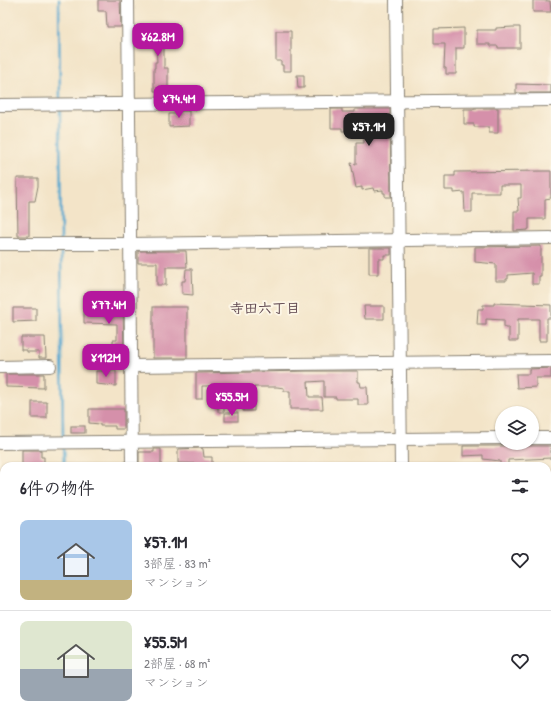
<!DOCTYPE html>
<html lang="ja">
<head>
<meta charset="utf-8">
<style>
  body { margin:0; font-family:"Patrick Hand","Klee One",sans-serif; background:#f7f7f7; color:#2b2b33; height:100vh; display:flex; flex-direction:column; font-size:15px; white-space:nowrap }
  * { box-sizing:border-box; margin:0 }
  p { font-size:13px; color:#7c7c81 }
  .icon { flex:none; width:22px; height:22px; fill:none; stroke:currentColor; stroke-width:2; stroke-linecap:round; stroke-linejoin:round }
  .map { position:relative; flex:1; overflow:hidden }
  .side { position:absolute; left:0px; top:462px; width:551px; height:256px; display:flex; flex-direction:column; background:#fff; border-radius:12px 12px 0 0; box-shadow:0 1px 3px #0004 }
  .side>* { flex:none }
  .buttons { position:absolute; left:495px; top:406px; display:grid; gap:8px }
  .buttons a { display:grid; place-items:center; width:44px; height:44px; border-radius:50%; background:#fff; box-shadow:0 1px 3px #0004; font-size:20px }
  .price { position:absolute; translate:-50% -34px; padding:0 9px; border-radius:8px; background:#b5179e; color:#fff; font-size:13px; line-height:26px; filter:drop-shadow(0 1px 2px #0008) }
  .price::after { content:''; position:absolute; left:50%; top:24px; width:12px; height:9px; margin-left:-6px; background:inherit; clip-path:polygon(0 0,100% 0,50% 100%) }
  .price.on { background:#222; color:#fff }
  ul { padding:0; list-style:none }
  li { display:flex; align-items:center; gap:12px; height:100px; padding:0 20px }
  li+li { border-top:1px solid #e1e1e2 }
  li span { display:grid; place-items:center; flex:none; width:112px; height:80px; border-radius:8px; color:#555 }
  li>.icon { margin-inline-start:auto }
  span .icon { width:48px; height:48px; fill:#fffc; stroke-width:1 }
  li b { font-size:17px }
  h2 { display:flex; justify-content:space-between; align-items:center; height:48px; padding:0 20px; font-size:17px }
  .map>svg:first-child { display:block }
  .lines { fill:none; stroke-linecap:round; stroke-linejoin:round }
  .stream { stroke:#55a8d0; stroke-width:2.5 }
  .building { fill:#d590aa }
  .minor-casing { stroke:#888072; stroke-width:14 }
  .major-casing { stroke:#888072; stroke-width:17 }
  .minor { stroke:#fff; stroke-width:12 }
  .major { stroke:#fbbb8d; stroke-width:15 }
  .labels { text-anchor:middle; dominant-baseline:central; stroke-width:4; stroke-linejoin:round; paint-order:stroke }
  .neighbourhood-label { font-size:14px; font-weight:bold; fill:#5d454e; stroke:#fcf5e5 }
</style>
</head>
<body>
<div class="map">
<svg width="551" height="718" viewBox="0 0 551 718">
  <rect width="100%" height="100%" fill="#fcf5e5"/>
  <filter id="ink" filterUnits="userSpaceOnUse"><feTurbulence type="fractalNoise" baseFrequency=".025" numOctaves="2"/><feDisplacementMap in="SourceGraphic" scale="8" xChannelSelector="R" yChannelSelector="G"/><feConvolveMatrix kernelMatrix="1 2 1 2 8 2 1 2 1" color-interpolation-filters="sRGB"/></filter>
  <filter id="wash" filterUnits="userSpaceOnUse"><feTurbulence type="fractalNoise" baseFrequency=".012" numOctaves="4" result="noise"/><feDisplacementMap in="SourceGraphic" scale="16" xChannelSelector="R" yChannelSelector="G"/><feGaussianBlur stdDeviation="0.9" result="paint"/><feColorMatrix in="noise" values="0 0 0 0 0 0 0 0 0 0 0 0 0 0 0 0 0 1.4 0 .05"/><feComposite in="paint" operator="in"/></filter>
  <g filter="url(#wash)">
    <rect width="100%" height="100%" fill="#f3e4c8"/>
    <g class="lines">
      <g class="stream">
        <polyline points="59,0 60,101"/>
        <polyline points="60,108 61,241"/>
        <polyline points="61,248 63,439"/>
        <polyline points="63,446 64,466"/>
        <polyline points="232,714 236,718"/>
      </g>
    </g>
    <g id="blocks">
      <g class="building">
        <polygon points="98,0 120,0 121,27 107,27 106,11 98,11"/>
        <polygon points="533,0 550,1 551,12 533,12"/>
        <polygon points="513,27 520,27 520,48 498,48 498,46 490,46 490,44 477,44 477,30 496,30 496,28"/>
        <polygon points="464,28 464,48 456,48 456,74 446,74 446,68 444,68 445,44 434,44 434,29"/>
        <polygon points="276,31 291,31 291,71 283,71 283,65 281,65 281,61 276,61"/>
        <polygon points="141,32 171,32 171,44 164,44 164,68 168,68 168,91 154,91 154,68 155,68 155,62 157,62 156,46 141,46"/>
        <polygon points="297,75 304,75 304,88 298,88"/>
        <polygon points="516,84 551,85 551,93 516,93"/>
        <polygon points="474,108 498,108 498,133 489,133 489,127 474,127 474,124 464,124 464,109 474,109"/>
        <polygon points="331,109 342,109 342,112 355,112 355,109 390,109 391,197 385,197 385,193 383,193 383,190 374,191 373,188 362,190 362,187 356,188 351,163 356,164 356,143 364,143 364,128 349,128 349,131 342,131 342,128 331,128"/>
        <polygon points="177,111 189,111 189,126 169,127 169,114 177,114"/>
        <polygon points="543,171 551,171 551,198 545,199 545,219 529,219 529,229 528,229 528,230 514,231 514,211 519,211 518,198 521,198 521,185 500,185 500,193 472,193 472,212 465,212 464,192 454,193 454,190 445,190 445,176 455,176 455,172"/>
        <polygon points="17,178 38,178 38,186 35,201 29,201 29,236 18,236"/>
        <polygon points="541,246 541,276 539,276 539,284 532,284 532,273 508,275 508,279 506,279 506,281 496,281 496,264 475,262 475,247"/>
        <polygon points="369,248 391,248 391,255 384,255 384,259 378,259 378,274 369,274"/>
        <polygon points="138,251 186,251 187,267 166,267 166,285 157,285 157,263 138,263"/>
        <polygon points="186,269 192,269 193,295 182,294 182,281 185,281"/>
        <polygon points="494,303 551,305 551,318 547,318 547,341 539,341 539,319 518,319 518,341 509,341 509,328 505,328 504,326 504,320 486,319 486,325 477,325 478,309 483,309 483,305 494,305"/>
        <polygon points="364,306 384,306 384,319 365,319"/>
        <rect x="153" y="307" width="34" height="51"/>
        <polygon points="13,308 36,308 36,321 13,322"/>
        <polygon points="98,308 123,308 124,358 113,358 113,340 117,340 117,324 84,323 84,310 98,310"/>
        <polygon points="21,337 45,337 46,358 39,358 39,352 27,352 27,350 21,350"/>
        <polygon points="551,368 551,378 536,378 536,387 517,388 516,374 529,374 529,369"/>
        <polygon points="96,371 116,371 116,386 96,384"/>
        <polygon points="308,371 358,371 358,382 360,382 361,387 367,387 368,405 358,405 358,399 336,399 336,397 324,397 324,381 308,382 309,397 322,397 323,409 290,409 290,391 284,391 284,388 277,387 254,387 254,411 243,411 242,386 224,387 224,412 218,412 218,407 216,407 216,386 202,386 202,399 196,399 196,373"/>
        <polygon points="6,374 44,374 44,388 6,387"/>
        <rect x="32" y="402" width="15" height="16"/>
        <polygon points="89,409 124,409 124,429 115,429 115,426 100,426 100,424 89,423"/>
        <rect x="225" y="413" width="13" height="8"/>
        <rect x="71" y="426" width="14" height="7"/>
        <polygon points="515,444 526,444 526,446 551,446 551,458 508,460 508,466 500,466 500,461 483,459 483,455 463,456 463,446 502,446 515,445"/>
        <polygon points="201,448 203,449 204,457 212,457 212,466 205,466 205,464 178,463 178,449"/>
        <polygon points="154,449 161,449 161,466 139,466 139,452 154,452"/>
        <polygon points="22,450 41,450 41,457 44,457 44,466 22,466"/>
      </g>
    </g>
  </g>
  <g filter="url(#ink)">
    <use href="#blocks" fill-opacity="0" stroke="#888072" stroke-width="1"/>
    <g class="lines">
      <defs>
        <g id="minor">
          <polyline points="128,0 132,466"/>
          <polyline points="396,0 401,466"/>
          <polyline points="0,105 551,100"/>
          <polyline points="0,244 130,244 551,238"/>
          <polyline points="131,366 551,361"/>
          <polyline points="0,367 50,366"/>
          <polyline points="532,438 551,438"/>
          <polyline points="0,443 502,438"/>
          <polyline points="547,563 551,563"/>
          <polyline points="0,578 4,578"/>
          <polyline points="547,640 551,641"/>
          <polyline points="0,646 4,645"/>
          <polyline points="547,685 551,680"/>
          <polyline points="0,714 4,714"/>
          <polyline points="113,714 113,718"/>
          <polyline points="206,714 209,718"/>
          <polyline points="320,714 320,718"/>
          <polyline points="525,718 528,714"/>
        </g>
        <polyline id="major" points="549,718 551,715"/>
      </defs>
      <use href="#minor" class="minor-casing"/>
      <use href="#major" class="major-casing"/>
      <use href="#minor" class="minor"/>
      <use href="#major" class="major"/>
    </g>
  </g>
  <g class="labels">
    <g class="neighbourhood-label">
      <text x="265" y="307">寺田六丁目</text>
    </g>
  </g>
</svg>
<div class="buttons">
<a><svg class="icon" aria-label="layers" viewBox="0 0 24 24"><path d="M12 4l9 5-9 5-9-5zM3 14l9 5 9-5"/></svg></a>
</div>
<b class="price" style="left:158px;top:57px">¥62.8M</b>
<b class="price" style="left:179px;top:119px">¥74.4M</b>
<b class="price on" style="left:369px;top:147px">¥57.1M</b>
<b class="price" style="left:109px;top:325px">¥77.4M</b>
<b class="price" style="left:106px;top:378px">¥112M</b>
<b class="price" style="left:232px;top:417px">¥55.5M</b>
<section class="side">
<h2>6件の物件<svg class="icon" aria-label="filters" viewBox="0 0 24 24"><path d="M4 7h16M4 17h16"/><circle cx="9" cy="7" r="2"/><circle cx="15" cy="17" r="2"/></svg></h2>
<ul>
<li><span style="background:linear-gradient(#a9c7e8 75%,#c2b280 0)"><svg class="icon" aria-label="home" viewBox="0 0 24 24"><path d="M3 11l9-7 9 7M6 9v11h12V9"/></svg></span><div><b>¥57.1M</b><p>3部屋 · 83 m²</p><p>マンション</p></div><svg class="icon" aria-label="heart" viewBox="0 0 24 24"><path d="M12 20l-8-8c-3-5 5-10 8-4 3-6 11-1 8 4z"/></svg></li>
<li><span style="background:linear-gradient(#dfe7d0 60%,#9aa5b1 0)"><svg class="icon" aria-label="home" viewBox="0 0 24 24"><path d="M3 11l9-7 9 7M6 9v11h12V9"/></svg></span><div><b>¥55.5M</b><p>2部屋 · 68 m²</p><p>マンション</p></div><svg class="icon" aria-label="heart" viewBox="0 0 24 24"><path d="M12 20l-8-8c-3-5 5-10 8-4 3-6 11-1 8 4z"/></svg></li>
</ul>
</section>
</div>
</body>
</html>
